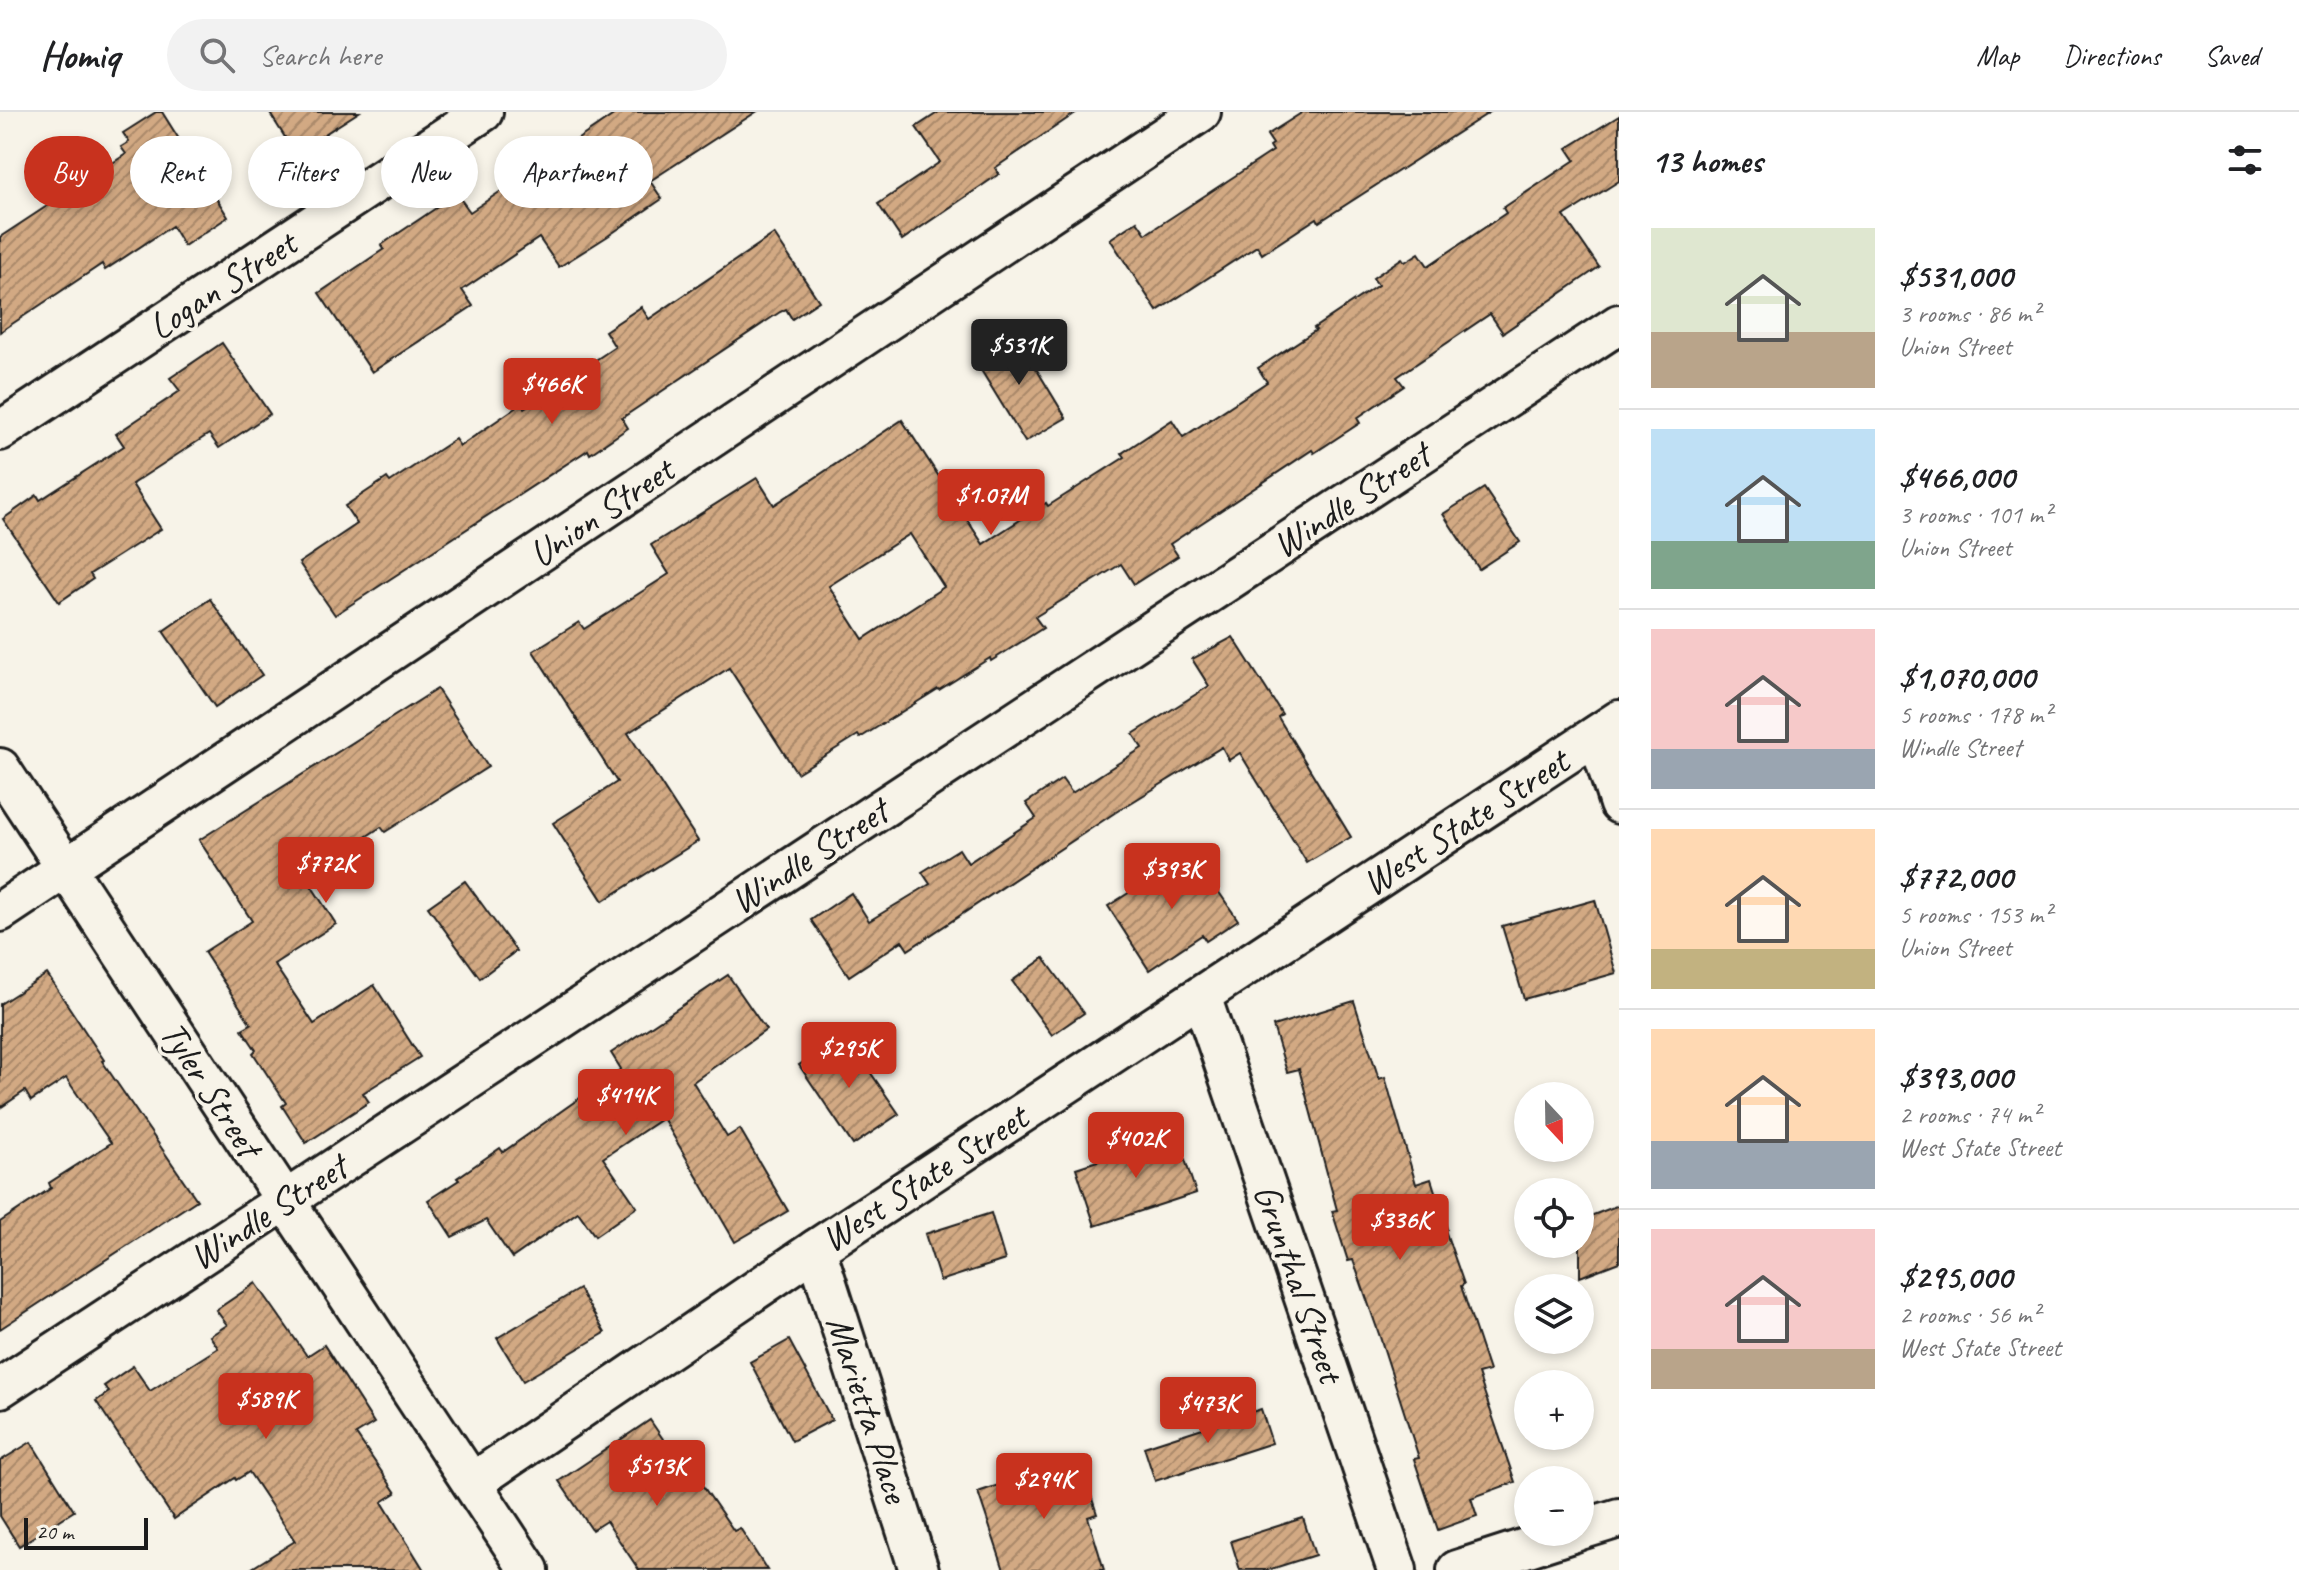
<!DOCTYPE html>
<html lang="en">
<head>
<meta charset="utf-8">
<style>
  body { margin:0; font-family:Caveat,sans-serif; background:#f2f2f2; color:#202124; height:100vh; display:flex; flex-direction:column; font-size:30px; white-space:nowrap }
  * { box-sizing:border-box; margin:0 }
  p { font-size:26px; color:#757577 }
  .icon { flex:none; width:44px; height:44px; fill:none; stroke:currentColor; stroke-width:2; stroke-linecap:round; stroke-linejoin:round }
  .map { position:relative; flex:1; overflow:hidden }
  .panel { display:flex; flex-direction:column; background:#fff; width:680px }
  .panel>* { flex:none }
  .banner { position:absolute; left:24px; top:24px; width:760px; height:72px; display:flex; gap:16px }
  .needle { width:52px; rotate:158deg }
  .tools { position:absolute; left:1514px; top:970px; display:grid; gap:16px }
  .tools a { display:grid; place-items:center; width:80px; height:80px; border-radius:50%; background:#fff; box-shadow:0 4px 12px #0003; font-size:40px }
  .scale { position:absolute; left:24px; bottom:20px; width:124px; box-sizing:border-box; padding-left:8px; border:4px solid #1c1c1c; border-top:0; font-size:22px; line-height:28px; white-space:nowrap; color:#1c1c1c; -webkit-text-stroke:6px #f7f3e8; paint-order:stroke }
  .price { position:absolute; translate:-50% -68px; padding:0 18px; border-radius:8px; background:#c8321e; color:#fff; font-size:26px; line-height:52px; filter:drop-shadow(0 2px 4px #0008) }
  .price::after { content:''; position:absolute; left:50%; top:48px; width:24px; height:18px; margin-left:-12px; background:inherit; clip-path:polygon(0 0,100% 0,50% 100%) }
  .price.active { background:#222; color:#fff }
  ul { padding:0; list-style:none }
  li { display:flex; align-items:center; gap:24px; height:200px; padding:0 32px }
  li+li { border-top:2px solid #e0e0e0 }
  li span { display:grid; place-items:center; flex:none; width:224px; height:160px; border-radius:0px; color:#555 }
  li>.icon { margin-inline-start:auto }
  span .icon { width:96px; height:96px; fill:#fffc; stroke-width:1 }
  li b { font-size:34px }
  h2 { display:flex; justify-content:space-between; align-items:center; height:96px; padding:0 32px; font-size:34px }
  .tag { padding:0 28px; border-radius:36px; background:#fff; box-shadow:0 4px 12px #0003; font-size:28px; line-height:72px }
  .tag.active { background:#c8321e; color:#fff }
  header { display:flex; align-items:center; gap:48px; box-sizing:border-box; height:112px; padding:0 40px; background:#fff; border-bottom:2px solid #e0e0e0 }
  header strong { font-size:38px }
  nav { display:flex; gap:44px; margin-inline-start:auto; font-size:28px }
  .search { width:560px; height:72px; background:#f2f2f2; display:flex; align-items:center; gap:20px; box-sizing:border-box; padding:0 28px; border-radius:44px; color:#757577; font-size:30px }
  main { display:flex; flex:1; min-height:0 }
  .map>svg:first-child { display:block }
  .building { fill:url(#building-hatch); stroke:#1c1c1c; stroke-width:2; fill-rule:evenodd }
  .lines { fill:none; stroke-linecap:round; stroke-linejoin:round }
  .minor-casing { stroke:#1c1c1c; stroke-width:44 }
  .minor { stroke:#f7f3e8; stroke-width:38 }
  .labels { text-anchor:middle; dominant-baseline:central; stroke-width:7; stroke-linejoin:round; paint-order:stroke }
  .street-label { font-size:38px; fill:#1c1c1c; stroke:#f7f3e8 }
</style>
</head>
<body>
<header>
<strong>Homiq</strong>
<div class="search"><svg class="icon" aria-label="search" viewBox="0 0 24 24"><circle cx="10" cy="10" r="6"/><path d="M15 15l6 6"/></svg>Search here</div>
<nav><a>Map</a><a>Directions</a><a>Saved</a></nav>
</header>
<main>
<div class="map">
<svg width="1619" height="1458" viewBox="0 0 1619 1458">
  <defs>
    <pattern id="building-hatch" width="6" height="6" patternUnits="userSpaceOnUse" patternTransform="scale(2)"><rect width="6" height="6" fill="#d2a983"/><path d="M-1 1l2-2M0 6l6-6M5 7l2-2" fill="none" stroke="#aa896a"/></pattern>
  </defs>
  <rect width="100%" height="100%" fill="#f7f3e8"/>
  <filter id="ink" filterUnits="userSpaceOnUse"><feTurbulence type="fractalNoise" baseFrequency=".0125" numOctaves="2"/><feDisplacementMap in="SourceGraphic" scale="16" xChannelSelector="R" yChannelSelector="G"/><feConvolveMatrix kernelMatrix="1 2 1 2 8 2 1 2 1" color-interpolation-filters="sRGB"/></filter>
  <g filter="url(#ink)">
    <g class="building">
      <polygon points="156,0 162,0 228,105 184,134 172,114 105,158 102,152 0,220 0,125 126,42 121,35 129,30 123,21"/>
      <polygon points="269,0 359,0 295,41"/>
      <polygon points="618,0 756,0 650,69 662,87 608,124 559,155 539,126 462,178 473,194 372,260 319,181 384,137 381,133 457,82 470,100"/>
      <polygon points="939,0 1077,0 995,56 999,62 902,128 878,92 940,50 916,15"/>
      <polygon points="1303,0 1490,0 1319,110 1317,106 1262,142 1257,134 1157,199 1110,127 1137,109 1146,122 1273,39 1270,34 1273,32 1267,23"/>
      <path d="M1619,4V69L1564,104L1599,155L1503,221L1490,202L1397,265L1404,274L1357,306L1360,311L1314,341L1312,338L1170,432L1178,444L1134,472L1121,452L1035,505L1043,516L991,549L990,546L939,578L938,577L860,626L858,623L797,661L729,556L628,621L698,729L603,789L553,711L617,670L533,539L579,510L584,517L669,462L651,433L757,366L774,393L902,308L983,432L1046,391L1048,394L1125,345L1122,341L1172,308L1183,325L1267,270L1258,256L1316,218L1314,216L1378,173L1373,166L1402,146L1405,150L1419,141L1428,154L1506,101L1503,96L1575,48L1567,36ZM910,422L944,475L863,527L829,474Z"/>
      <polygon points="774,122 819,189 792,207 786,197 780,200 622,306 628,316 590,342 588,338 335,503 299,451 357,412 345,394 387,366 390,370 455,327 460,334 521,292 524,296 615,235 605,219 641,195 649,207"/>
      <polygon points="1014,220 1066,306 1025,330 973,245"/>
      <polygon points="222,231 270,302 219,336 209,322 132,372 161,417 90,462 93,467 59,490 3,407 37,383 40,388 124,334 116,322 180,279 170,266"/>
      <polygon points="1484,376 1520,430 1479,457 1443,402"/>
      <polygon points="210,487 262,563 215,595 163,519"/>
      <polygon points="1233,525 1282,602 1278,605 1351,725 1307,751 1240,641 1229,648 1222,635 1116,700 908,838 902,829 849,864 811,808 851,781 869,809 930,772 922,760 959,737 968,751 1036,706 1026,691 1062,667 1072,681 1142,636 1133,622 1209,574 1192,547"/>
      <polygon points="437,577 488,655 385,720 381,715 305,764 336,812 274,852 314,912 374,873 420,945 363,981 369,990 306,1031 282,994 286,991 253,941 256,938 242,917 251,912 204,840 252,809 199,728"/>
      <polygon points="1190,738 1238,808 1206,829 1202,823 1149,858 1108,794 1160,761 1159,758"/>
      <polygon points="465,769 516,839 480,866 428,795"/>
      <polygon points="1595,788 1616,861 1524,887 1502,814"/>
      <polygon points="1044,846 1084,901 1052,923 1012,869"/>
      <polygon points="47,862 104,948 102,949 197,1088 0,1217 0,1110 51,1076 49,1071 111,1031 66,966 31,989 25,979 0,996 0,892"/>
      <polygon points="728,863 766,918 693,970 727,1025 740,1017 788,1099 735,1130 663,1006 603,1046 637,1095 595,1124 578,1100 512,1146 486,1108 452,1125 428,1088 459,1068 457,1066 500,1036 503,1040 621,957 611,941"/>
      <polygon points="1354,889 1379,967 1385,965 1416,1072 1431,1067 1447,1117 1445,1118 1464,1172 1461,1174 1489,1259 1478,1262 1515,1370 1471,1386 1477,1404 1438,1418 1414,1347 1419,1346 1380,1225 1353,1148 1348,1149 1332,1099 1337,1098 1299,957 1287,960 1273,914"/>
      <polygon points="844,922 899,1002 853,1033 799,953"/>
      <polygon points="1177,1023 1196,1081 1095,1114 1076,1056"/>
      <polygon points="1619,1093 1619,1150 1580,1165 1580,1108"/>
      <polygon points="991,1101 1005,1148 940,1169 925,1122"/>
      <polygon points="256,1171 307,1244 324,1233 374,1311 356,1322 396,1381 382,1390 424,1458 249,1458 295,1429 249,1360 236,1368 235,1366 174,1407 96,1289 109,1280 104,1274 133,1254 150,1279 218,1236 210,1224 227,1213 216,1198"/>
      <polygon points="579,1177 605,1221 523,1269 497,1226"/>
      <polygon points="789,1228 832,1308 792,1329 750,1250"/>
      <polygon points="1261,1297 1272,1331 1155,1369 1144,1335"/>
      <polygon points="650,1308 693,1371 698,1367 734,1419 740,1416 767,1458 639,1458 606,1409 592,1418 559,1369"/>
      <polygon points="31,1330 74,1399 19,1434 0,1404 0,1349"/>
      <polygon points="1079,1346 1097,1402 1088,1405 1104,1458 1004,1458 978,1380"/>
      <polygon points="1303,1406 1315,1443 1268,1458 1240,1458 1231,1429"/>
    </g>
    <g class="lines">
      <defs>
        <g id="minor">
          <polyline points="0,319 483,0"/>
          <polyline points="1597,623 1619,692"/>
          <polyline points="0,656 529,1458"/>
          <polyline points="0,800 1201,0"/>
          <polyline points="1201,884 1397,1458"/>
          <polyline points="816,1137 919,1458"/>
          <polyline points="0,1276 1619,212"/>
          <polyline points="472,1371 816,1137 1619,608"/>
          <polyline points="1580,1418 1619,1406"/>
          <polyline points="1457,1458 1575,1420"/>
        </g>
      </defs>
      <use href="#minor" class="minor-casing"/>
      <use href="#minor" class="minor"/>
    </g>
  </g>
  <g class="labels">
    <g class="street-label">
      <text transform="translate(222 173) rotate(-33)">Logan Street</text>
      <text transform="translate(1351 388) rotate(-33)">Windle Street</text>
      <text transform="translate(601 400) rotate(-34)">Union Street</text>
      <text transform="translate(1465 710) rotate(-33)">West State Street</text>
      <text transform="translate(809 744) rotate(-33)">Windle Street</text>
      <text transform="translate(211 977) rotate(57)">Tyler Street</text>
      <text transform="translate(924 1066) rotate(-33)">West State Street</text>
      <text transform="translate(268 1100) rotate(-33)">Windle Street</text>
      <text transform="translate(1299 1171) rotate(71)">Grunthal Street</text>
      <text transform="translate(868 1297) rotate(72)">Marietta Place</text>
    </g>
  </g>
</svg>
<div class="tools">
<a><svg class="needle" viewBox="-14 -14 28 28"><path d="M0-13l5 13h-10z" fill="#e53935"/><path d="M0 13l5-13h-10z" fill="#757577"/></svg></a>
<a><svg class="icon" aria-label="locate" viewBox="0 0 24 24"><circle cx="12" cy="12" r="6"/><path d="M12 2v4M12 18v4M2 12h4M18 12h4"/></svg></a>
<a><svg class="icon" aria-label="layers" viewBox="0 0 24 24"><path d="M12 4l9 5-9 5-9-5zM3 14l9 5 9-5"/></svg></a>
<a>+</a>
<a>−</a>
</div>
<div class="scale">20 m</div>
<b class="price active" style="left:1019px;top:275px">$531K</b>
<b class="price" style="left:552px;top:314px">$466K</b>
<b class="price" style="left:991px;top:425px">$1.07M</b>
<b class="price" style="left:326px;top:793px">$772K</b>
<b class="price" style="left:1172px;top:799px">$393K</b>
<b class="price" style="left:849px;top:978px">$295K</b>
<b class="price" style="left:626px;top:1025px">$414K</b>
<b class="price" style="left:1136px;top:1068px">$402K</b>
<b class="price" style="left:1400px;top:1150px">$336K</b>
<b class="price" style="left:266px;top:1329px">$589K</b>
<b class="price" style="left:1208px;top:1333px">$473K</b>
<b class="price" style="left:657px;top:1396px">$513K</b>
<b class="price" style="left:1044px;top:1409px">$294K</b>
<div class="banner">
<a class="tag active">Buy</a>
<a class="tag">Rent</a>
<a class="tag">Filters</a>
<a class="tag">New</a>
<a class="tag">Apartment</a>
</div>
</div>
<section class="panel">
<h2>13 homes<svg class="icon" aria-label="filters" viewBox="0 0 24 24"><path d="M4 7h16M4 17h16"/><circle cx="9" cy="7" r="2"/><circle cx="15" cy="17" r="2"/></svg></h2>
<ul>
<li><span style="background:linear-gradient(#dfe7d0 65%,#b9a48a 0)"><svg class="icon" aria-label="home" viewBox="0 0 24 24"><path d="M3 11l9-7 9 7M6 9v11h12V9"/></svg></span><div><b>$531,000</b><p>3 rooms · 86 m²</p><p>Union Street</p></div></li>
<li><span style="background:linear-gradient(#bfe0f5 70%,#7fa58c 0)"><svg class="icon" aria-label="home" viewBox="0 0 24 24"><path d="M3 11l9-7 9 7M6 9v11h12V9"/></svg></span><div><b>$466,000</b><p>3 rooms · 101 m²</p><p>Union Street</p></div></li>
<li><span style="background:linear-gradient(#f6c9c9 75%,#9aa5b1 0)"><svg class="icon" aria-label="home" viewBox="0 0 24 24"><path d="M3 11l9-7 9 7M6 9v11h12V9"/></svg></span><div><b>$1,070,000</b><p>5 rooms · 178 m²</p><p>Windle Street</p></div></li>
<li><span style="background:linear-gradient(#ffd9b3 75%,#c2b280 0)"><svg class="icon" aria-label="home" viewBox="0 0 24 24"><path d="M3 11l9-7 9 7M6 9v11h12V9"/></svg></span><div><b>$772,000</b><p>5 rooms · 153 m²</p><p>Union Street</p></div></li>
<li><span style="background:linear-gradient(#ffd9b3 70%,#9aa5b1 0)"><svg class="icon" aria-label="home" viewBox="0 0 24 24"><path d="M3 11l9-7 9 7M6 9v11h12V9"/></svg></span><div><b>$393,000</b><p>2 rooms · 74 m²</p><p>West State Street</p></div></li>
<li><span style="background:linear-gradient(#f6c9c9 75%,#b9a48a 0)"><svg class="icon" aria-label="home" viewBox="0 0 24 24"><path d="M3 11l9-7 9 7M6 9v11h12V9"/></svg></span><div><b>$295,000</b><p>2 rooms · 56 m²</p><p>West State Street</p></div></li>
</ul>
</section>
</main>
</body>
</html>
